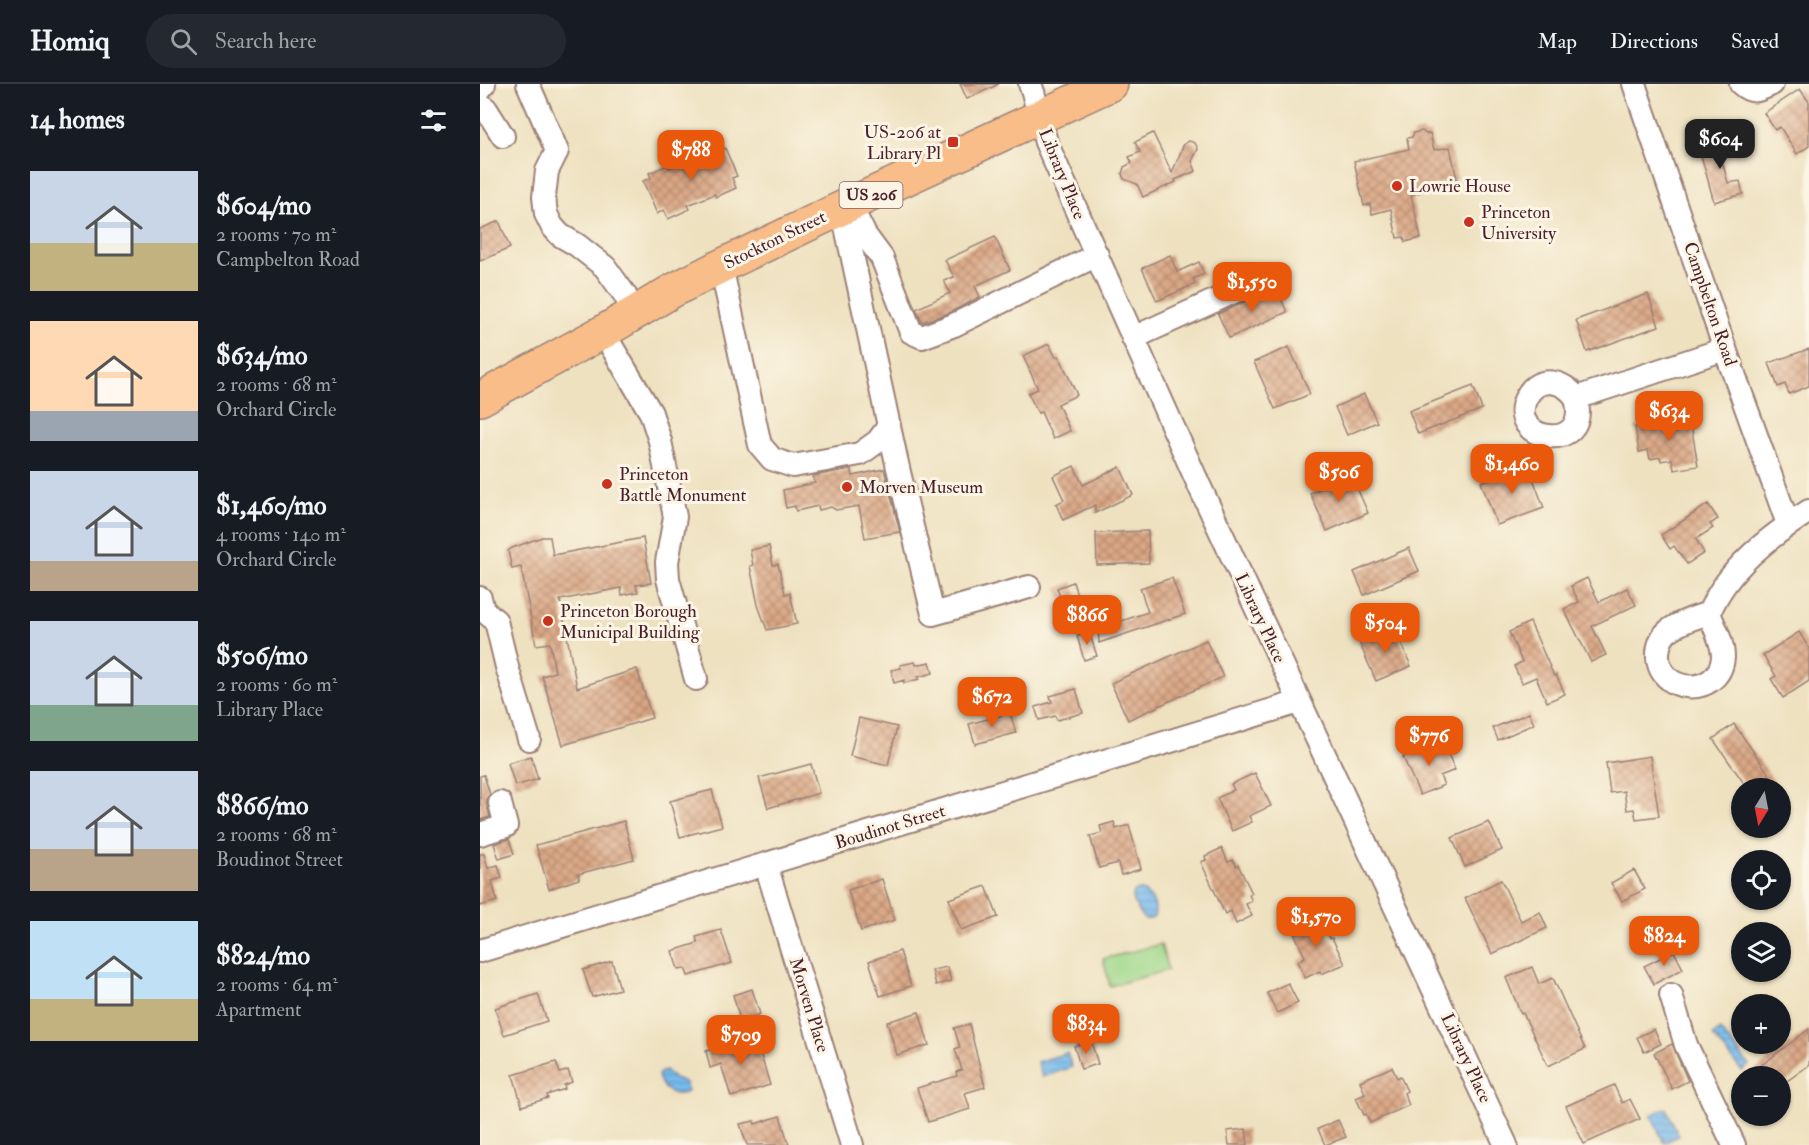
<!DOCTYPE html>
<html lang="en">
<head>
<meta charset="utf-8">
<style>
  body { margin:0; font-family:"IM FELL Double Pica",serif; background:#242831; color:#f1f3f6; height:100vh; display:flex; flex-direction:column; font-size:22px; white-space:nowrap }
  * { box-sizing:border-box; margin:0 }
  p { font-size:20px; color:#9ea1a6 }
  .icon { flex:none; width:33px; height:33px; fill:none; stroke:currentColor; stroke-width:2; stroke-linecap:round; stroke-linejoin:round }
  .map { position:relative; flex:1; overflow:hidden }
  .drawer { display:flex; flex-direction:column; background:#171b24; width:480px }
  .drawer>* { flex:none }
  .needle { width:39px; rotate:190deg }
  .fabs { position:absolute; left:1251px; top:694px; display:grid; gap:12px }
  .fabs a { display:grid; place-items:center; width:60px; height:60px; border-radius:50%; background:#171b24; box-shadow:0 2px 4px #0004; font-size:30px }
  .price { position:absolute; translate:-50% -51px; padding:0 14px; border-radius:12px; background:#ea580c; color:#fff; font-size:20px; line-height:39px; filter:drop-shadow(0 2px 3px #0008) }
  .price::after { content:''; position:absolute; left:50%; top:36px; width:18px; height:14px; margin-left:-9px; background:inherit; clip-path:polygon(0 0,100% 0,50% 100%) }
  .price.on { background:#222; color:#fff }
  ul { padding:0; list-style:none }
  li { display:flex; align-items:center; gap:18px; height:150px; padding:0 30px }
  li span { display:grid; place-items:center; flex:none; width:168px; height:120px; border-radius:0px; color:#555 }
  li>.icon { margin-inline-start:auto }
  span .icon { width:72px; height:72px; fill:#fffc; stroke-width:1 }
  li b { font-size:26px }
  h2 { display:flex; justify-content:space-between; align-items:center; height:72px; padding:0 30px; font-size:26px }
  header { display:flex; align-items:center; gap:36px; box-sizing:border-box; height:84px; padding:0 30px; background:#171b24; border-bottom:2px solid #363941 }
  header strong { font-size:28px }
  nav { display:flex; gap:33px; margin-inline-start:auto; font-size:21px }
  .search { width:420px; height:54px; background:#242831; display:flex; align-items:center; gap:15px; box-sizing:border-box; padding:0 21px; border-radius:33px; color:#9ea1a6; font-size:22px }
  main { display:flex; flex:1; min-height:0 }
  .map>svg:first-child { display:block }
  .green { fill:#9ed789; stroke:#747b5a; stroke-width:1.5 }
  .water { fill:url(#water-rules); stroke:#606c8c; stroke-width:1.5 }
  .building { fill:url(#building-cross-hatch) }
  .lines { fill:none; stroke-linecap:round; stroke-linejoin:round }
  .minor-casing { stroke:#9c8076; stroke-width:26 }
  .highway-casing { stroke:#9c8076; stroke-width:36 }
  .minor { stroke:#fff; stroke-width:22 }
  .highway { stroke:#f8bd89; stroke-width:33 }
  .poi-dot { fill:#c8321e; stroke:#fcf5e5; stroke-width:2 }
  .labels { text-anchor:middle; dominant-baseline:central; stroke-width:6; stroke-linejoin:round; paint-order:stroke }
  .shield { fill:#fcf5e5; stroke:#7f5f63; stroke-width:1.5 }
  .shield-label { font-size:16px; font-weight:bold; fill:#4a1f2b }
  .poi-label { font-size:18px; fill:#4a1f2b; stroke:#fcf5e5; text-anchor:start }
  .street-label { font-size:18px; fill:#4a1f2b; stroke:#fcf5e5 }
</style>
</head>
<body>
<header>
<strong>Homiq</strong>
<div class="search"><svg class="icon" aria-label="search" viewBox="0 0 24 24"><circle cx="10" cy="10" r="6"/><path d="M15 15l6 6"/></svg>Search here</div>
<nav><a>Map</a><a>Directions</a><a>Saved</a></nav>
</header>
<main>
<section class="drawer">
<h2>14 homes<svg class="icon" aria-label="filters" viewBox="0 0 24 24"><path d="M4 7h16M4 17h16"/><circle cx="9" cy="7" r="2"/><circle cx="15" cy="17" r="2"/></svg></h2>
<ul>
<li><span style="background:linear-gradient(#c9d6e8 60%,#c2b280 0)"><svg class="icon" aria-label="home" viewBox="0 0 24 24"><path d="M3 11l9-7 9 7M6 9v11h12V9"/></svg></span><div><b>$604/mo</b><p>2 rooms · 70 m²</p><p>Campbelton Road</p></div></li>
<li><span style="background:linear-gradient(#ffd9b3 75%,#9aa5b1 0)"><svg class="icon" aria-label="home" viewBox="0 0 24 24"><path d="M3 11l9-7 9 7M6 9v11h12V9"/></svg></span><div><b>$634/mo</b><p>2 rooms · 68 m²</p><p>Orchard Circle</p></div></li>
<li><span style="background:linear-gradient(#c9d6e8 75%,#b9a48a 0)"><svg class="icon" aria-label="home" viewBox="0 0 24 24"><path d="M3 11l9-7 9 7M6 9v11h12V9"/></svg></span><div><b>$1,460/mo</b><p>4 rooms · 140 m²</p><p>Orchard Circle</p></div></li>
<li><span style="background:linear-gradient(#c9d6e8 70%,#7fa58c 0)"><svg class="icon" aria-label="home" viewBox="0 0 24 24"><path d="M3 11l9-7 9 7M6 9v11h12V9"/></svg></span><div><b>$506/mo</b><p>2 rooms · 60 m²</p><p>Library Place</p></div></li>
<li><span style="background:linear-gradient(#c9d6e8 65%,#b9a48a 0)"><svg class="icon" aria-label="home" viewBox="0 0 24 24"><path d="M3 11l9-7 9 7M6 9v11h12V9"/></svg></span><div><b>$866/mo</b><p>2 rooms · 68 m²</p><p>Boudinot Street</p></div></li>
<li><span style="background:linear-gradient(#bfe0f5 65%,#c2b280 0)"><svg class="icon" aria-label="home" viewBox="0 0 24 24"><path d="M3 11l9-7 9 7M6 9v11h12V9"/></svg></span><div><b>$824/mo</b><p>2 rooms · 64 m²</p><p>Apartment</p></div></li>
</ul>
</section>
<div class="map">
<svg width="1329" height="1061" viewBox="0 0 1329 1061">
  <defs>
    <pattern id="water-rules" width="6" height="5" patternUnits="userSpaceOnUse" patternTransform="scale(1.5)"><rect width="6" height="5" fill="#76baec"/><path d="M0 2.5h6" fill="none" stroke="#689fcb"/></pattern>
    <pattern id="building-cross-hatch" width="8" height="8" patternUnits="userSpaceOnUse" patternTransform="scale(1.5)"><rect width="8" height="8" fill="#daa785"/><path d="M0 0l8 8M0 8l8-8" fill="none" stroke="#b3876d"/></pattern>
  </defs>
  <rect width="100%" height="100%" fill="#fcf5e5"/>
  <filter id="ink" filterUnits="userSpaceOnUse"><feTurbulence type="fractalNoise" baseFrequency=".0167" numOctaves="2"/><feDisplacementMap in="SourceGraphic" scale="12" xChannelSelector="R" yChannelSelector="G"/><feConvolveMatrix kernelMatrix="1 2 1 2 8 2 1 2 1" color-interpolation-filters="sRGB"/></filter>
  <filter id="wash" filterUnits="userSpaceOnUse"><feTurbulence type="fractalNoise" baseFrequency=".008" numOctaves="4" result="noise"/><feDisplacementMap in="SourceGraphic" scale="24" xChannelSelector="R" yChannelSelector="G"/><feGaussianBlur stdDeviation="1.35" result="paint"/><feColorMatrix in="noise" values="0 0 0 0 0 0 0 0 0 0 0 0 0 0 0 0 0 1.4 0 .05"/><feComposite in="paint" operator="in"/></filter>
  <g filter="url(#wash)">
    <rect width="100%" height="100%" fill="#eee1c0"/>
    <polygon class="green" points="681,860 688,886 630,902 623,875"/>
    <g class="water">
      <path d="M660,806C672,812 677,821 674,833C660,842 660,825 653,818C651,811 654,807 660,806Z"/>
      <polygon points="1240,946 1269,981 1262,987 1233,952"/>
      <polygon points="587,969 592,983 562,993 557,978"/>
      <path d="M185,986L194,995L206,999L207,1006L205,1009C191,1013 181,1005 178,991L180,989Z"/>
      <polygon points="1186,1024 1199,1052 1184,1059 1171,1031"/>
    </g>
    <g id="blocks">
      <g class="building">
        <polygon points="480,0 519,0 487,15"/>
        <polygon points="1320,5 1329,18 1329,62 1317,70 1300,43 1295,46 1284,29"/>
        <polygon points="942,47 946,50 950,49 954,66 970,63 977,95 953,101 954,104 931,111 941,154 925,158 924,153 917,154 911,125 892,130 890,120 884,122 874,77 929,65 927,54 932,53 934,49"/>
        <polygon points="673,49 692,89 704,60 709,57 715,59 718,65 712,77 716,87 695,96 696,98 663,113 657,100 644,95 642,90 644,83 652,79 649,73 660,68 655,58"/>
        <polygon points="1255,56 1260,69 1241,73 1248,99 1260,97 1263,110 1234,118 1219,64"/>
        <polygon points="235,60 238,67 245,64 257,92 252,94 256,104 236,113 235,110 208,121 210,125 188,135 184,126 177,130 163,97 171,94 169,89 188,81 189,84 219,71 218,68"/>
        <polygon points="19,137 30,164 0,177 0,145"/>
        <polygon points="515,153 530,186 495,202 500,213 469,229 442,238 436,225 470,209 464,197 474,193 465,176"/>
        <polygon points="690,171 697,188 719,178 724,190 713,195 715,200 677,217 662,184"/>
        <polygon points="796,204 807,228 749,254 738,230"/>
        <polygon points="1168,210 1179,242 1107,268 1096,236"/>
        <polygon points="569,260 576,273 579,272 597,311 578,320 590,347 573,355 561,328 558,329 548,309 558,305 543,272"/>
        <polygon points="809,263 830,310 795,325 774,278"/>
        <polygon points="1329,265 1329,302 1309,310 1305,300 1298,303 1289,279"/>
        <polygon points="993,302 1002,325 938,350 929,327"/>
        <polygon points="884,310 897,338 867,351 855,323"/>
        <polygon points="1210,334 1218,382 1194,386 1192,375 1181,377 1180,373 1170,375 1168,366 1159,368 1155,343"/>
        <polygon points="1048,381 1064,424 1017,441 1001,398"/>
        <polygon points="594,382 603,401 640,383 653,411 615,429 615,421 583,436 576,420 584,416 573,392"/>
        <polygon points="371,385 373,392 404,385 420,448 385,454 379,422 356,426 351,423 339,426 338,422 316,427 315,422 306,424 303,406 335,399 333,392"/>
        <polygon points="871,390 888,429 847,447 830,409"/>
        <polygon points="1228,420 1238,435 1230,440 1233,444 1216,455 1224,469 1207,480 1194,462 1190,465 1181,451"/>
        <polygon points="668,447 669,479 617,481 616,449"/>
        <polygon points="62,453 70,453 73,471 163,454 171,499 156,501 158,508 142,511 141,504 80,516 97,604 157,585 172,634 83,661 62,592 75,588 70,559 56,561 41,483 32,485 28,467 32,464"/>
        <polygon points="289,462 293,481 298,480 305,510 310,509 317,540 287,546 278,521 270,482 273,481 270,466"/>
        <polygon points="929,464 939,487 884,511 874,488"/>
        <polygon points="692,494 705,530 619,559 618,545 668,528 660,504"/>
        <polygon points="1107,494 1119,518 1147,504 1156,521 1112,542 1126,571 1111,578 1084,525 1099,518 1091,502"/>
        <polygon points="593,498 599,517 583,522 577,504"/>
        <polygon points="1050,538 1074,592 1076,591 1085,610 1067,618 1056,593 1042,599 1034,582 1042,578 1029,548"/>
        <polygon points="914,542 931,582 896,597 879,558"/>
        <polygon points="609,548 617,572 604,576 597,552"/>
        <polygon points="1319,548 1329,564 1329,597 1303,614 1291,595 1296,592 1283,571"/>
        <polygon points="726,556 743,593 648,636 631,599"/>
        <polygon points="435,578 436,581 450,578 453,589 438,593 439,595 424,599 424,596 414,599 411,586 421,584 420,581"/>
        <polygon points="596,605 603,629 577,636 575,632 559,636 555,623 572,618 570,612"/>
        <polygon points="530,629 536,649 495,660 489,640"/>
        <polygon points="1049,629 1054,640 1018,656 1013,644"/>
        <polygon points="379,634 417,643 408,681 370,672"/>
        <polygon points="1254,640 1294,697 1283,705 1268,705 1233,655"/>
        <polygon points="962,656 975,686 960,692 964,701 940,711 923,673"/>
        <polygon points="51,672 58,695 35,702 28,679"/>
        <polygon points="1170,672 1179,732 1156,735 1154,725 1147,726 1144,707 1130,709 1126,679"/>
        <polygon points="331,680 339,709 288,724 279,694"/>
        <polygon points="775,689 791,722 769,732 772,738 752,747 737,714 754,706 751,700"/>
        <polygon points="4,691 10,711 7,716 7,722 10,733 0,736 0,692"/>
        <polygon points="232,706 242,742 200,753 190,717"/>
        <polygon points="144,737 154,775 98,790 99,795 69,805 56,761"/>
        <polygon points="634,738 636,745 649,741 661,785 641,791 638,779 619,784 610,752 622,749 620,742"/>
        <polygon points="1009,738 1022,766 985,783 972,754"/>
        <polygon points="29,755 34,770 19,775 14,760"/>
        <polygon points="742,764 748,778 753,776 756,782 758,781 772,809 769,811 772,817 766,820 772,832 756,840 751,827 745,830 721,778 726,776 725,772"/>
        <polygon points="0,770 4,770 8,784 18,781 22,794 12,797 17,817 0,822"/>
        <polygon points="1154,786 1165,805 1142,817 1131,799"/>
        <polygon points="402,795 415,836 381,847 368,806"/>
        <polygon points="1021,796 1041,837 1060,828 1067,844 1012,870 985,814"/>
        <polygon points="506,802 518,833 481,846 469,815"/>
        <polygon points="836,830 844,846 846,845 850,855 852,854 865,880 841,890 840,887 825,894 818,877 825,873 812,844 820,840 819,837"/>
        <polygon points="241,846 252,879 208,892 205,884 198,885 192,867 218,859 216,853"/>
        <polygon points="420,867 431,902 400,912 389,877"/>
        <polygon points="1194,867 1203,885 1174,900 1164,882"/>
        <polygon points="132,877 140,905 112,913 103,886"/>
        <polygon points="467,883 471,897 456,901 452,886"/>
        <polygon points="1052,883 1059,900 1073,894 1105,965 1068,982 1043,929 1041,930 1026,894"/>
        <polygon points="808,899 818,919 797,929 787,909"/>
        <polygon points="272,905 280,930 260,936 253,911"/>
        <polygon points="58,910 67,937 24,951 15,924"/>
        <polygon points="439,928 449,961 417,971 407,938"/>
        <polygon points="489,940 505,1003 485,1009 490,1025 448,1038 437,1004 477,992 476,988 482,986 475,965 480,963 474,944"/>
        <polygon points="1174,945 1181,960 1164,968 1157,953"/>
        <polygon points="1329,945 1329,981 1300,1002 1300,993 1266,993"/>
        <polygon points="275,952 290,1001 251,1013 241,980 230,984 226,967"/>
        <polygon points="611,957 618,980 601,985 594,962"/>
        <polygon points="1192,960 1208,997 1192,1005 1174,969"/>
        <polygon points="76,978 80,989 88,986 92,998 84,1001 85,1005 67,1011 68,1014 42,1022 33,991"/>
        <polygon points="912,983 917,994 920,992 927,1007 924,1009 929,1021 890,1039 886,1030 884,1031 876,1014 885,1010 880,997"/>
        <polygon points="1134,1001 1142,1019 1150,1015 1160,1035 1104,1060 1086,1022"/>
        <polygon points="300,1032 309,1061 267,1061 260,1040 274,1037 275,1040"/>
        <polygon points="858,1036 866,1053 845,1061 838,1045"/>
        <polygon points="766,1045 768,1061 749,1061 747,1047"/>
      </g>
    </g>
  </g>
  <g filter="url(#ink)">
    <use href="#blocks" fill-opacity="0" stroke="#9c8076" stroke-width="1.5"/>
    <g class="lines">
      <defs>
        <g id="minor">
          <polyline points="48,0 77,67 67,87 64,113 66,130 72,142 80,151 97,161 125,183 145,211 154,230"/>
          <polyline points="550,0 553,8 566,58 718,399 1026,1061"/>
          <polyline points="1154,0 1245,265 1308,440"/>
          <path d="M1261,0C1273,11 1279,6 1292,0"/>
          <polyline points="0,5 4,0"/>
          <polyline points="0,20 6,25 23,52"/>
          <polyline points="370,121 385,151 402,174 431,248 442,253 474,241 617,171"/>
          <polyline points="362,124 418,384 453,530 549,503"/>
          <polyline points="241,182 280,361 292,375 313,382 380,370 398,357 409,342"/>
          <polyline points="123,248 171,329 180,357 195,433 187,478 188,495 216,595"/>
          <polyline points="653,254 769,201"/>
          <path d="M1096,314C1112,373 1022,357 1047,312C1059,290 1085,297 1096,314L1245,265"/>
          <polyline points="0,514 3,526 16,537 27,583 49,655"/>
          <path d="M1229,529C1234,542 1243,558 1243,573C1240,615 1175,611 1178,568C1179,559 1183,550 1191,545C1202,537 1217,533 1229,529Z"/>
          <path d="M1229,529C1247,485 1290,452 1329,427"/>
          <polyline points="0,750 26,742 20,719"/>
          <polyline points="286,781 372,1061"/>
          <polyline points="0,867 819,618"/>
          <polyline points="1191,911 1206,961 1254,1061"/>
        </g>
        <polyline id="highway" points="0,315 123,248 192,207 241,182 362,124 631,0"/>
      </defs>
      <use href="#minor" class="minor-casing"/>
      <use href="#highway" class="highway-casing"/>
      <use href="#minor" class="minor"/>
      <use href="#highway" class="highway"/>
    </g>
  </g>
  <g class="poi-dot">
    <rect x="467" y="52" width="12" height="12" rx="3"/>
    <circle cx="917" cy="102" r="6"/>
    <circle cx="989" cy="138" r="6"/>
    <circle cx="127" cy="400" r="6"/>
    <circle cx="367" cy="403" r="6"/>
    <circle cx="68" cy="537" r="6"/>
  </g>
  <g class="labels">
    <rect class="shield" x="359.5" y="98" width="63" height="26" rx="4.5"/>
    <g class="shield-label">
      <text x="391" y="111">US 206</text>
    </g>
    <g class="poi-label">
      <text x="461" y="48" text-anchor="end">US-206 at<tspan x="461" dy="21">Library Pl</tspan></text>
      <text x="929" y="102">Lowrie House</text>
      <text x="1001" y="128">Princeton<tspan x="1001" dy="21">University</tspan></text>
      <text x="139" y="390">Princeton<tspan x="139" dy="21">Battle Monument</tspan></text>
      <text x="379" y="403">Morven Museum</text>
      <text x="80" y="527">Princeton Borough<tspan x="80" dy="21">Municipal Building</tspan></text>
    </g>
    <g class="street-label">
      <text transform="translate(582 90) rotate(68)">Library Place</text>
      <text transform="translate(295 156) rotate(-26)">Stockton Street</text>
      <text transform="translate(1230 220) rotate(71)">Campbelton Road</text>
      <text transform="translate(780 534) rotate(65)">Library Place</text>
      <text transform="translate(410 743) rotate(-17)">Boudinot Street</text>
      <text transform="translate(329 921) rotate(73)">Morven Place</text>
      <text transform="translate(986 974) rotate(65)">Library Place</text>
    </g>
  </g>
</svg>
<div class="fabs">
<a><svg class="needle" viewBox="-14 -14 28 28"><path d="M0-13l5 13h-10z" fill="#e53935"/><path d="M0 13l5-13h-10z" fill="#9ea1a6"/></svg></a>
<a><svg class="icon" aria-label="locate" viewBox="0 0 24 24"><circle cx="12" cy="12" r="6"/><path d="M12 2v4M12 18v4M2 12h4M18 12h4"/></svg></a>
<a><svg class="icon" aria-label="layers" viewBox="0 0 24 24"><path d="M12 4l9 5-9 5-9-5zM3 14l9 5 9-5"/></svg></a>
<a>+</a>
<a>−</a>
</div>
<b class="price on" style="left:1240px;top:86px">$604</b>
<b class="price" style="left:211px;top:97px">$788</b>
<b class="price" style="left:772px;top:229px">$1,550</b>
<b class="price" style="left:1189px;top:358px">$634</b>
<b class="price" style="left:1032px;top:411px">$1,460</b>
<b class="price" style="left:859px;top:419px">$506</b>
<b class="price" style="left:607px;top:562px">$866</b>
<b class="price" style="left:905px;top:570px">$504</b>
<b class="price" style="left:512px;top:644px">$672</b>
<b class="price" style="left:949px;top:683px">$776</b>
<b class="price" style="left:836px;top:864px">$1,570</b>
<b class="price" style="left:1184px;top:883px">$824</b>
<b class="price" style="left:606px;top:971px">$834</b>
<b class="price" style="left:261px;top:982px">$709</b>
</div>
</main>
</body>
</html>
